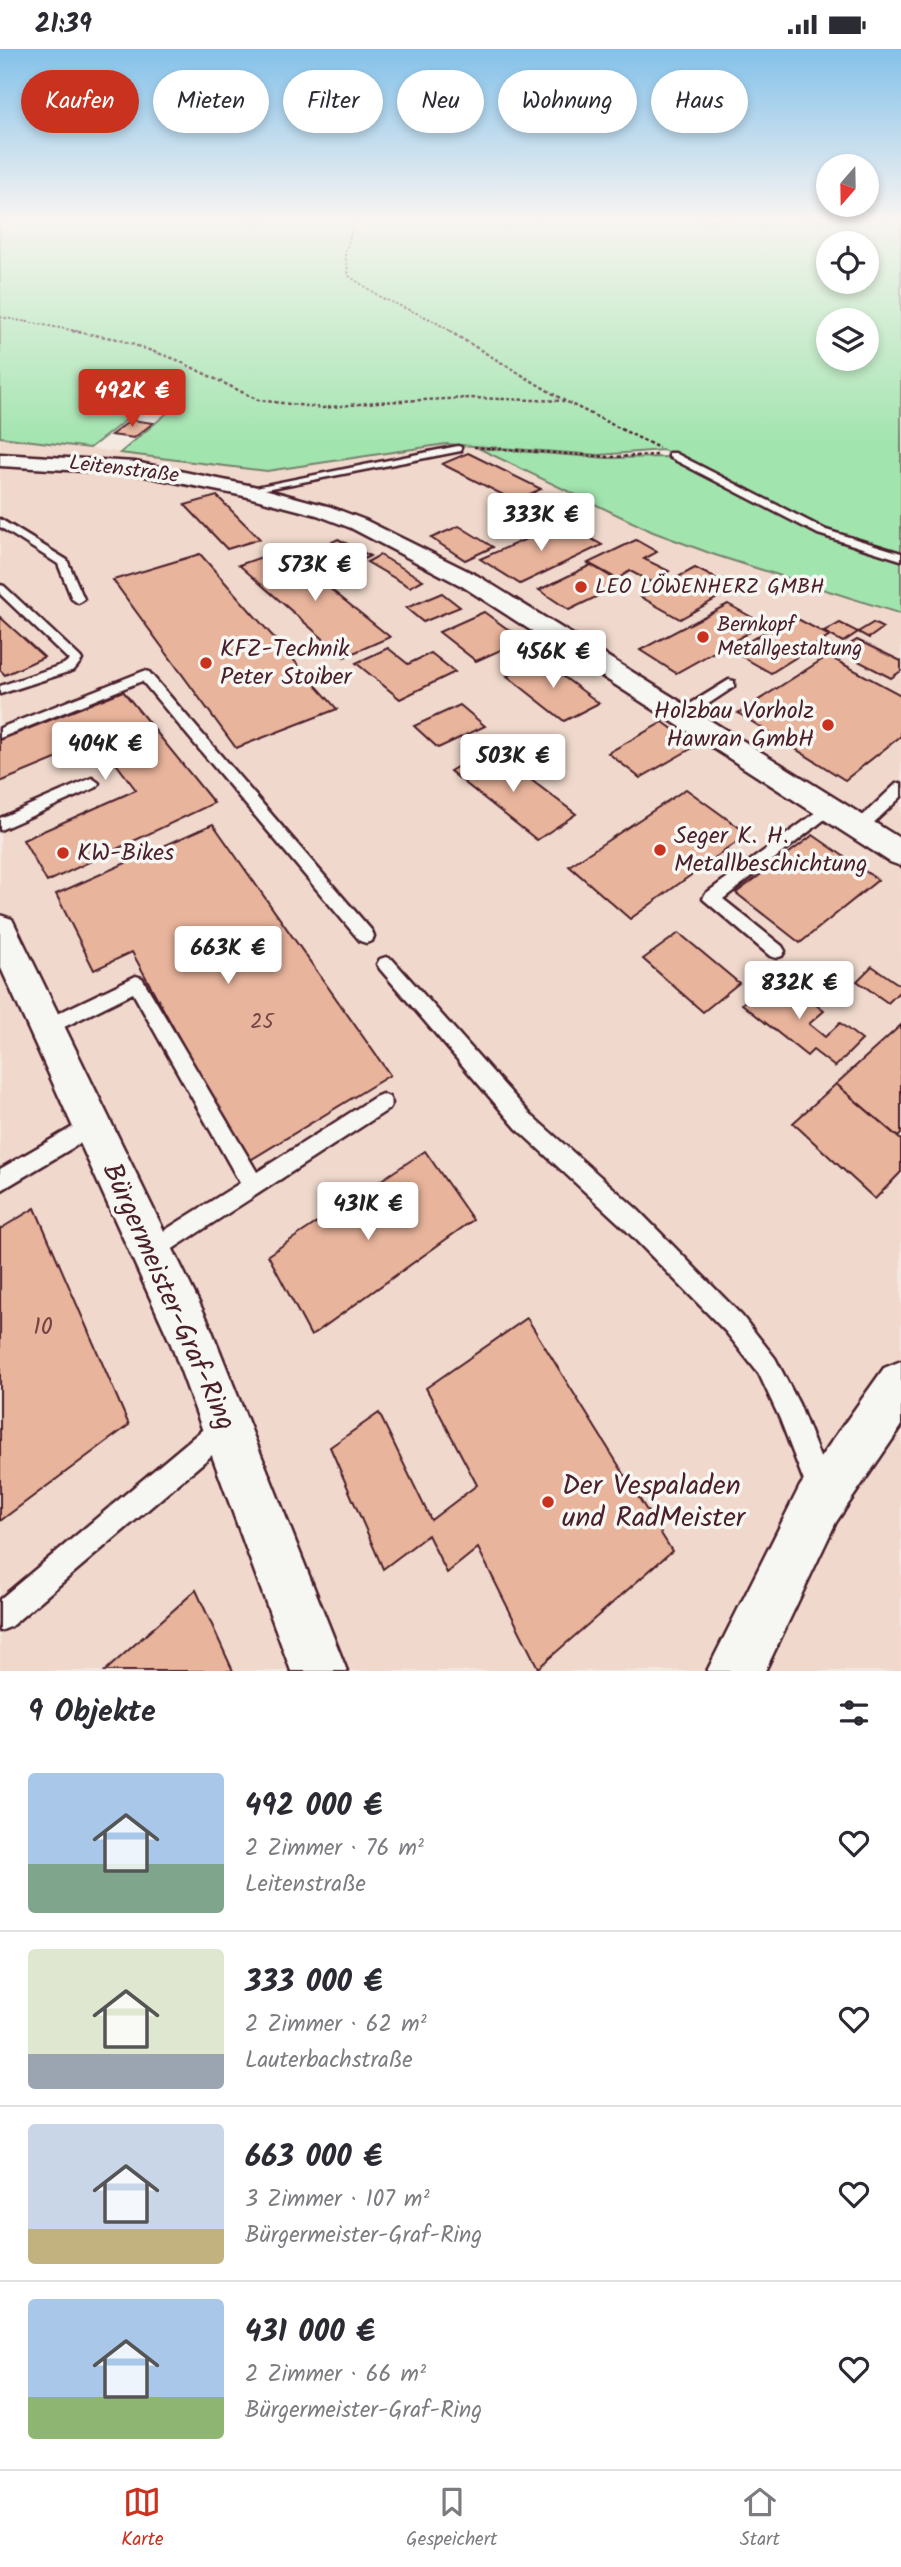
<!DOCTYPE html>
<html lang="de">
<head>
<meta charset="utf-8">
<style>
  body { margin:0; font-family:Kalam,sans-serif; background:#f7f7f7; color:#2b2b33; height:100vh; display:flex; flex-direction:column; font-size:26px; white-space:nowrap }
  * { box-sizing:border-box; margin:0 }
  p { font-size:23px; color:#7c7c81 }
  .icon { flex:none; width:38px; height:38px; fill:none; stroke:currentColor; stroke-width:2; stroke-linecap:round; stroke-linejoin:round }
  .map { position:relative; height:1622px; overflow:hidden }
  .sheet { display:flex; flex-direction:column; background:#fff; flex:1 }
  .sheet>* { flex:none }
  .hud { position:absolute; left:21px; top:21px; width:859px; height:63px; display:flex; gap:14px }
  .needle { width:46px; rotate:200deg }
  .buttons { position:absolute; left:816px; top:105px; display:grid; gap:14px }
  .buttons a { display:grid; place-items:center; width:63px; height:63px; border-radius:50%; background:#fff; box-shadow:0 4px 10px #0003; font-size:35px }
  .price { position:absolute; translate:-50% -60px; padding:0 16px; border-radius:7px; background:#fff; color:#222; font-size:23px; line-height:46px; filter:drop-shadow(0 2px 4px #0008) }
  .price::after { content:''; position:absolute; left:50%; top:42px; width:21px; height:16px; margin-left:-10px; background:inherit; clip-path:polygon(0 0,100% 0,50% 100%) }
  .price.on { background:#c8321e; color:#fff }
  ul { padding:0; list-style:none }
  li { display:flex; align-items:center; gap:21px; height:175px; padding:0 28px }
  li+li { border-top:2px solid #e1e1e2 }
  li span { display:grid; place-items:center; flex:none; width:196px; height:140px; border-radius:7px; color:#555 }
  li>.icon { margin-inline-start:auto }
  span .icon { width:84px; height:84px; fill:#fffc; stroke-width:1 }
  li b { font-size:30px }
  h2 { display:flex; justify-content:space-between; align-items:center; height:84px; padding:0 28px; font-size:30px }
  .pill { padding:0 24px; border-radius:32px; background:#fff; box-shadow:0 4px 10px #0003; font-size:24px; line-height:63px }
  .pill.on { background:#c8321e; color:#fff }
  .status { display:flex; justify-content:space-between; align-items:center; height:49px; padding:0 35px; background:#fff; direction:ltr }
  .status svg { height:19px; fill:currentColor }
  .tab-bar { display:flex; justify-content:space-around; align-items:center; height:98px; border-top:2px solid #e1e1e2; background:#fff; font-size:19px; color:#7c7c81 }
  .tab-bar a { display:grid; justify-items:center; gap:4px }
  .tab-bar .on { color:#c8321e }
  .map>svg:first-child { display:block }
  .built { fill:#f0d9cc }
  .green { fill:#a1e4ae; stroke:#76826c; stroke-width:2; fill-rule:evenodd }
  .building { fill:#e9b49c; stroke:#4a1f2b; stroke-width:2 }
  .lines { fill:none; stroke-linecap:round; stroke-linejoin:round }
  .service-casing { stroke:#4a1f2b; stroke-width:5 }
  .minor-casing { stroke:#4a1f2b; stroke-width:5 }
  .path-far1 { stroke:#4a1f2b; stroke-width:2; stroke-dasharray:2.5 2; stroke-linecap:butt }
  .path { stroke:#4a1f2b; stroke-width:2.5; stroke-dasharray:3.5 2.5; stroke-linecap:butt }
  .service { fill:#f6f6f2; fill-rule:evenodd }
  .minor { fill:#f6f6f2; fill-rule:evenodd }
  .poi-dot { fill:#c8321e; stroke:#f6f6f2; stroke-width:2.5 }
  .labels { text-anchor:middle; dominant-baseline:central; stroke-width:7; stroke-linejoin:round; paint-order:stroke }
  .far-street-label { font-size:21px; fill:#4a1f2b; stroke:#f6f6f2 }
  .far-poi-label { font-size:21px; fill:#4a1f2b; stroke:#f6f6f2; text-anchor:start }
  .number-label { font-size:21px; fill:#724447 }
  .poi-label { font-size:24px; fill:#4a1f2b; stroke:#f6f6f2; text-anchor:start }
  .near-number-label { font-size:24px; fill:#724447 }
  .near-street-label { font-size:28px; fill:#4a1f2b; stroke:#f6f6f2 }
  .near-poi-label { font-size:28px; fill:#4a1f2b; stroke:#f6f6f2; text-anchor:start }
</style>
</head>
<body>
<div class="status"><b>21:39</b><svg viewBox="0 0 49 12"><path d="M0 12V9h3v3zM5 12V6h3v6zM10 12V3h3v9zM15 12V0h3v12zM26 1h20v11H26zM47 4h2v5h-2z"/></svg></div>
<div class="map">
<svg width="901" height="1622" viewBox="0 0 901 1622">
  <rect width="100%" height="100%" fill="#f3e9e1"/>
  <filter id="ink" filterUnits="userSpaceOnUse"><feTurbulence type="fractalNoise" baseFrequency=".0143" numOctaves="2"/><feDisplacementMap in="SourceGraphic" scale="14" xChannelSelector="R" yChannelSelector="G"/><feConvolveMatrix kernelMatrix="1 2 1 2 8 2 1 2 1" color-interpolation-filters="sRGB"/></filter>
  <g filter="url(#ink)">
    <polygon class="built" points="0,388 267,422 446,395 473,397 653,483 715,506 901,565 901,1622 0,1622"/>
    <g class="green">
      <path d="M0,170H901V506L817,478L742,437L663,401L599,406L446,395L267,422L120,404L179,354L153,350L90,399L0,388ZM828,194H866V233H828ZM828,271H866V310H828Z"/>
      <polygon points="478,399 607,409 672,408 817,483 856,499 901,511 901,565 715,506 653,483"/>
    </g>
    <g class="building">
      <polygon points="131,371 153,374 134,389 111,386"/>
      <polygon points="468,404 541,440 515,452 442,415"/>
      <polygon points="217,447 260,490 227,500 185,456"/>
      <polygon points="563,474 602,496 520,535 480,510"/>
      <polygon points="459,477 493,498 465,511 431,489"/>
      <polygon points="338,490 370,507 332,526 301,508"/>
      <polygon points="636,491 657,503 644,510 669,522 651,533 630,522 617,530 588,514"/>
      <polygon points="282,501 390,588 344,608 239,516"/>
      <polygon points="200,505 337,660 236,699 113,531"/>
      <polygon points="380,506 423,531 410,538 367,513"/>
      <polygon points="591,516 623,535 569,561 539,541"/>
      <polygon points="695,519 735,539 680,570 641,548"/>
      <polygon points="442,544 460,558 423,573 406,559"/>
      <polygon points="728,555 764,575 676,624 640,601"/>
      <polygon points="484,563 523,591 476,612 439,583"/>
      <polygon points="792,567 830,587 771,624 732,602"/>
      <polygon points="0,568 44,608 5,626 0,621"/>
      <polygon points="840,574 858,583 843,593 824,583"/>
      <polygon points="873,574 883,579 869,589 858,583"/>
      <polygon points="857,591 901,612 901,622 891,629 839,602"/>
      <polygon points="388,599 408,615 431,604 455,623 400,650 356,614"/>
      <polygon points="828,607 901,646 901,687 845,731 738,664"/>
      <polygon points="541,611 599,654 564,672 507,627"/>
      <polygon points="123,642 214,754 47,833 23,791 136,741 99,692 0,733 0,691"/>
      <polygon points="460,656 485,677 438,699 414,677"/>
      <polygon points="663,673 696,697 640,729 608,704"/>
      <polygon points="489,699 576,765 537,791 450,722"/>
      <polygon points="686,740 748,785 630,870 569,817"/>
      <polygon points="213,775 390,1026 247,1113 132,903 94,921 56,845"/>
      <polygon points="813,786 878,831 800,894 736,844"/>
      <polygon points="679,884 739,934 703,963 643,910"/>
      <polygon points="872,917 901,937 901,941 888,954 857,932"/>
      <polygon points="776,925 824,962 809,975 825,988 840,974 862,991 835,1018 813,1001 807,1007 742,955"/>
      <polygon points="901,976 901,1085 898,1088 836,1035"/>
      <polygon points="836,1035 901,1091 901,1123 875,1150 793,1074"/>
      <polygon points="425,1102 473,1171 311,1287 268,1206"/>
      <polygon points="35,1159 129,1376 0,1472 0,1180"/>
      <polygon points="527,1269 672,1502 538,1619 478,1499 447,1524 428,1486 383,1520 330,1398 379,1364 431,1471 477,1436 426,1339"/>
      <polygon points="196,1541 233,1622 105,1622"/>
    </g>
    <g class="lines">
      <defs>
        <g id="service">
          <polygon points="458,397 461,398 461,402 246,444 241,441"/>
          <polygon points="669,404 675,404 826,481 901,504 901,511 818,485 669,408"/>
          <polygon points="0,470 67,511 84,550 82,552 78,554 72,550 58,515 0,478"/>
          <polygon points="0,536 4,537 80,608 82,611 74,621 0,645 0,637 64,615 69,611 0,545"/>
          <polygon points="144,622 149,623 372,882 374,887 372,892 366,894 360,892 142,632 0,689 0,679"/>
          <polygon points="729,631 734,632 734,638 687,669 677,669 675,666 677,663"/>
          <polygon points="92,729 99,734 97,738 0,781 0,769"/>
          <polygon points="901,734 901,748 864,783 854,783 851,779 854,775 896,735"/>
          <polygon points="829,754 834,755 836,759 834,763 723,850 782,897 785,902 782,907 776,909 770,907 703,850 705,845"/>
          <polygon points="386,908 392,910 531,1066 638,1161 742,1267 775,1309 799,1355 832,1439 828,1448 819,1452 810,1448 780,1370 759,1325 726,1283 622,1177 517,1080 380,920 377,915 380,910"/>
          <polygon points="136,927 142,929 257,1123 375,1048 382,1045 389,1048 392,1054 389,1060 151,1214 143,1211 140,1203 143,1195 240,1134 133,944 46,987 40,985 37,979 40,973"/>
          <polygon points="92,1067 99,1069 102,1076 99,1083 0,1142 0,1120"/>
          <polygon points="223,1368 232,1371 235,1380 232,1389 10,1578 0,1582 0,1550 214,1371"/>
        </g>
        <g id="minor">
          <polygon points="0,405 135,413 253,437 331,458 365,471 478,527 901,790 901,817 890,813 462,537 351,479 317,466 244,447 135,425 0,417"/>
          <polygon points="0,866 12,870 208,1272 347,1622 291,1622 171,1295 0,917"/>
          <polygon points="901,1312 901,1378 836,1473 765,1622 707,1622 800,1437 884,1319"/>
        </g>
      </defs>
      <use href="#service" class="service-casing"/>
      <use href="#minor" class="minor-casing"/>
      <g class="path-far1">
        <polyline points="355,170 345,206 349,227 382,249 430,270 452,283"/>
        <polyline points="0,268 82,283"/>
      </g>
      <g class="path">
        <polyline points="72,282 117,290 175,310 258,351 323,359 377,353 470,349 565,352"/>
        <polyline points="449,282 565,352 659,399"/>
        <polyline points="474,398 609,408 657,406"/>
      </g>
      <use href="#service" class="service"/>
      <use href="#minor" class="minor"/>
    </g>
  </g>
  <linearGradient id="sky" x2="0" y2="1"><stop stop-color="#83c1e9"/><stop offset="0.43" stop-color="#faf5f2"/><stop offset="1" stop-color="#faf5f2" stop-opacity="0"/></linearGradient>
  <rect width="901" height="397" fill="url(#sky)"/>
  <g class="poi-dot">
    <circle cx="581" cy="538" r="7"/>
    <circle cx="703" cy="588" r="7"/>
    <circle cx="206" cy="614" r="7"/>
    <circle cx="828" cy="676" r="7"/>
    <circle cx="660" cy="801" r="7"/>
    <circle cx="63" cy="804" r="7"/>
    <circle cx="548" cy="1453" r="7"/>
  </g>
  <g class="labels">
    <g class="far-street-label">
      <text transform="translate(124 421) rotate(7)">Leitenstraße</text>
    </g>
    <g class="far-poi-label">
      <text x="595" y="538">LEO LÖWENHERZ GMBH</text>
      <text x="717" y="576">Bernkopf<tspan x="717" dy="24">Metallgestaltung</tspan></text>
    </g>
    <g class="number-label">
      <text x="262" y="973">25</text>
    </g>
    <g class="poi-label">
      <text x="220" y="600">KFZ-Technik<tspan x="220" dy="28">Peter Stoiber</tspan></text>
      <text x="814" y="662" text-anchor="end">Holzbau Vorholz<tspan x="814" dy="28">Hawran GmbH</tspan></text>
      <text x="674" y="787">Seger K. H.<tspan x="674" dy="28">Metallbeschichtung</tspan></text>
      <text x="77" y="804">KW-Bikes</text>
    </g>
    <g class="near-number-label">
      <text x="43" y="1278">10</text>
    </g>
    <g class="near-street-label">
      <text transform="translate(168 1248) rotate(66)">Bürgermeister-Graf-Ring</text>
    </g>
    <g class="near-poi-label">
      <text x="562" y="1437">Der Vespaladen<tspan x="562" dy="32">und RadMeister</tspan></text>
    </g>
  </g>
</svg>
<div class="buttons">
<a><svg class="needle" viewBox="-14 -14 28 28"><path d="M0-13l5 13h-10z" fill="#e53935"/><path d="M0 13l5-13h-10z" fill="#7c7c81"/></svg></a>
<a><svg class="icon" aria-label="locate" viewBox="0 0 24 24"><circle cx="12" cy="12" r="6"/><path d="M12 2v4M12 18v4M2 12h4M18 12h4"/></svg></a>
<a><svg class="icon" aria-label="layers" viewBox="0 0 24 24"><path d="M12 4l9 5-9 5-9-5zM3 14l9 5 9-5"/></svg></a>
</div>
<b class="price on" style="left:132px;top:380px">492K €</b>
<b class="price" style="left:541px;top:504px">333K €</b>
<b class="price" style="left:315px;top:554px">573K €</b>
<b class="price" style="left:553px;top:641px">456K €</b>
<b class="price" style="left:105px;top:733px">404K €</b>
<b class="price" style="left:513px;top:745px">503K €</b>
<b class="price" style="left:228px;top:937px">663K €</b>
<b class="price" style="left:799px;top:972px">832K €</b>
<b class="price" style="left:368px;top:1193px">431K €</b>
<div class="hud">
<a class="pill on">Kaufen</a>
<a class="pill">Mieten</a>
<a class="pill">Filter</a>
<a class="pill">Neu</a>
<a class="pill">Wohnung</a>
<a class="pill">Haus</a>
</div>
</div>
<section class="sheet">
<h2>9 Objekte<svg class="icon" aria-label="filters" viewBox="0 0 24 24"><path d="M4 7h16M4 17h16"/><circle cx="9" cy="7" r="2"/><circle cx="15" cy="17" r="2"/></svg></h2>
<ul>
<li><span style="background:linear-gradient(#a9c7e8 65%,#7fa58c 0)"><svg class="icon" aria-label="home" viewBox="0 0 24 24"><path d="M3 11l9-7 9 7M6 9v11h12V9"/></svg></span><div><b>492 000 €</b><p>2 Zimmer · 76 m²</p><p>Leitenstraße</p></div><svg class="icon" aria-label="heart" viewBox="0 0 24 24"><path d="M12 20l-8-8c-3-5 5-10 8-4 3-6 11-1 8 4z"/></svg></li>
<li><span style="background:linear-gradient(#dfe7d0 75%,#9aa5b1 0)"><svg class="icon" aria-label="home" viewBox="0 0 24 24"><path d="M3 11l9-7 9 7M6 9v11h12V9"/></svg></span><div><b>333 000 €</b><p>2 Zimmer · 62 m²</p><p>Lauterbachstraße</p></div><svg class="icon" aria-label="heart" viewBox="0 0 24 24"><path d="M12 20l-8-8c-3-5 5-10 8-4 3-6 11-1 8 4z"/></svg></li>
<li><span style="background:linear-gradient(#c9d6e8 75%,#c2b280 0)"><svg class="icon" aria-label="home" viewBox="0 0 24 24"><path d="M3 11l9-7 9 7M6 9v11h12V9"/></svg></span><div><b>663 000 €</b><p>3 Zimmer · 107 m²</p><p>Bürgermeister-Graf-Ring</p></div><svg class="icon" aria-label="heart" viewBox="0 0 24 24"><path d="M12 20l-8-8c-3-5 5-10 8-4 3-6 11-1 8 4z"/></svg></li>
<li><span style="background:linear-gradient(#a9c7e8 70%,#8fb573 0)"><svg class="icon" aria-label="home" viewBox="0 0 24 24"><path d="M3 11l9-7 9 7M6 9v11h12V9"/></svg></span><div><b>431 000 €</b><p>2 Zimmer · 66 m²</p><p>Bürgermeister-Graf-Ring</p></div><svg class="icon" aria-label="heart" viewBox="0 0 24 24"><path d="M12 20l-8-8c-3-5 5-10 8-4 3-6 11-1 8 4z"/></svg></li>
</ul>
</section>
<nav class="tab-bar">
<a class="on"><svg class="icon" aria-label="map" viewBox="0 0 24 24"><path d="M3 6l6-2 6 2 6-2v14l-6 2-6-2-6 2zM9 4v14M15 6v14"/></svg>Karte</a>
<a><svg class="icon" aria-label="saved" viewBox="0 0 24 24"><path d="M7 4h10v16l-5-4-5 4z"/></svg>Gespeichert</a>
<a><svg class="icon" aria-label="home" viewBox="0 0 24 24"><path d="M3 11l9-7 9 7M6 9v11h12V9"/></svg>Start</a>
</nav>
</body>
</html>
